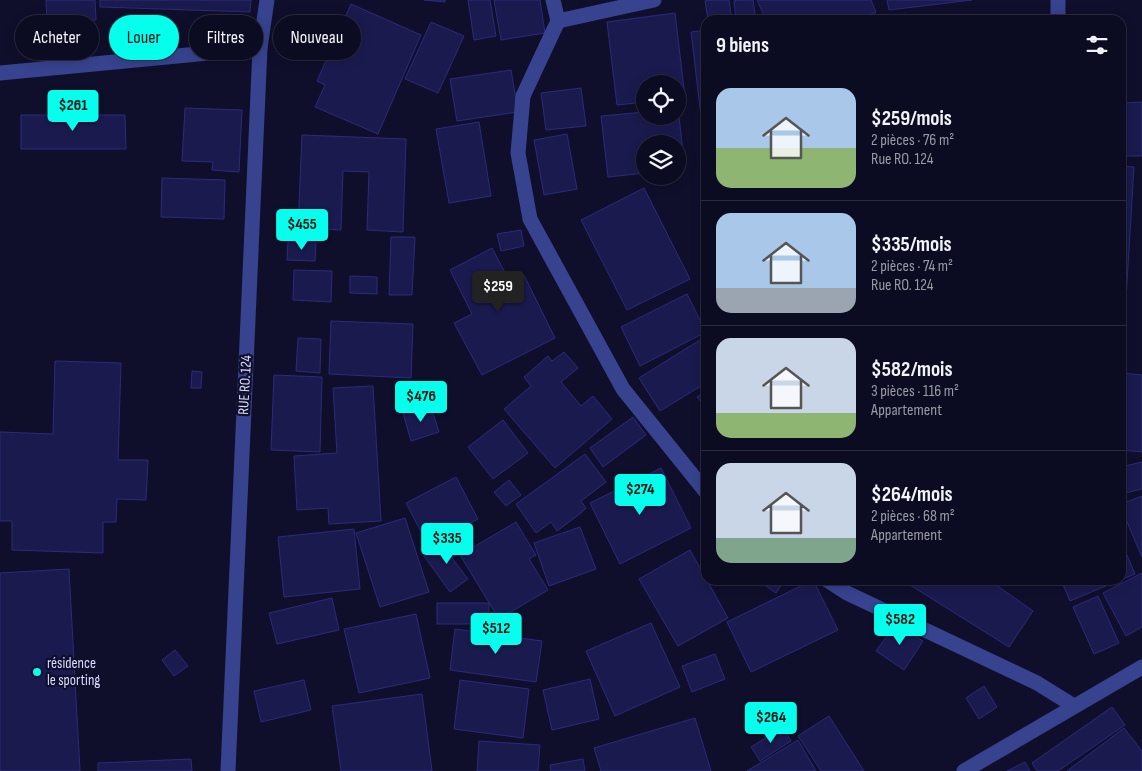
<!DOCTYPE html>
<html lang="fr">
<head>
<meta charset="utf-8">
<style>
  body { margin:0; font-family:"Sofia Sans Condensed",sans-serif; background:#19192e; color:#f1f3f6; height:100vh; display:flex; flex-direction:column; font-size:19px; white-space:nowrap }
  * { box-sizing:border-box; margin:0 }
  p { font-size:16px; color:#9a9ba5 }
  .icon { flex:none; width:28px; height:28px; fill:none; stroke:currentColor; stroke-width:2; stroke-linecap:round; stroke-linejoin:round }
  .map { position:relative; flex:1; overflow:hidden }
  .drawer { position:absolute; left:701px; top:15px; width:425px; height:570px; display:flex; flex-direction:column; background:#0b0b21; border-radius:15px; box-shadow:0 2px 12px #0003,0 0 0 1px #2b2b3f }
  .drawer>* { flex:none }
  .guide { position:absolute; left:15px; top:15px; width:475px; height:45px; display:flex; gap:10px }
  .buttons { position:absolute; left:636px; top:75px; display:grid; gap:10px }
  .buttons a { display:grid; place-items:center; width:50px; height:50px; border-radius:50%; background:#0b0b21; box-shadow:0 2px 12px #0003,0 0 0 1px #2b2b3f; font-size:25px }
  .price { position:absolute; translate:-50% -42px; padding:0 11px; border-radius:5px; background:#06ffed; color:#111; font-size:16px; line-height:32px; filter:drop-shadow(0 1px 2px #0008) }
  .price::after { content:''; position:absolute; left:50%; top:30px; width:15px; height:11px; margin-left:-8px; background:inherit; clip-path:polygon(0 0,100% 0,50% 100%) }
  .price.on { background:#222; color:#fff }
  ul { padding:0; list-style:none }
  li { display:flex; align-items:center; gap:15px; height:125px; padding:0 15px }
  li+li { border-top:1px solid #2b2b3f }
  li span { display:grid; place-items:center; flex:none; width:140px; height:100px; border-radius:15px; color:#555 }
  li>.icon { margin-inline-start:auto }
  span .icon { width:60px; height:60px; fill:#fffc; stroke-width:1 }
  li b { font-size:21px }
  h2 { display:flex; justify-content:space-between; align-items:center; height:60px; padding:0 15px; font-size:21px }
  .pill { padding:0 18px; border-radius:22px; background:#0b0b21; box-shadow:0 2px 12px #0003,0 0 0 1px #2b2b3f; font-size:18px; line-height:45px }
  .pill.on { background:#06ffed; color:#111 }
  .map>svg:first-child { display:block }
  .building { fill:#1b1a4f; stroke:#2c2a7c }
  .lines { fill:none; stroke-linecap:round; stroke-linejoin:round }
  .minor { stroke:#37438f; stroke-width:15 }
  .poi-dot { fill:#06ffed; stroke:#0f0f2c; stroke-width:2 }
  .labels { text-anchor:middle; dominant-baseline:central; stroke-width:4.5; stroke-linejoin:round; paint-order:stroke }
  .street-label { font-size:15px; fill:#dadcff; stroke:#0f0f2c }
  .poi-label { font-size:15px; fill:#dadcff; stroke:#0f0f2c; text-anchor:start }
</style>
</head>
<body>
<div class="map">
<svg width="1142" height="771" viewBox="0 0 1142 771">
  <rect width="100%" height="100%" fill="#0f0f2c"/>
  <g class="building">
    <polygon points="46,0 95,0 96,20 47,23"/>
    <polygon points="100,0 251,0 250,12 100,7"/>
    <polygon points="424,0 445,0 445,2"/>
    <polygon points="468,0 490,0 496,36 474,40"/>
    <polygon points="494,0 540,0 545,33 501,40"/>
    <polygon points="709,0 729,0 732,20 708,20 705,1"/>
    <polygon points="737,0 753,0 756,20 736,20 734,1"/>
    <polygon points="757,0 871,0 876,12 857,20 766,20"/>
    <polygon points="887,0 972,0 889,10"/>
    <polygon points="351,4 421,35 378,134 315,107 325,85 317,81"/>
    <polygon points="675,13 685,97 678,98 678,84 645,84 645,102 617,105 607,22"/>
    <polygon points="431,22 464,36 438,93 405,79"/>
    <polygon points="706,30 706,115 701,116 691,32"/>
    <polygon points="511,70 518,112 457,121 450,79"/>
    <polygon points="581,88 586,126 546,130 541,93"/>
    <polygon points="1142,102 1142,156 1121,156 1121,103"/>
    <polygon points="185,108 242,110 239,172 212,170 213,162 182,161"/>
    <polygon points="678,108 685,169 678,170 678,144 645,144 645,173 608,177 601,116 645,112 645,116 678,116"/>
    <polygon points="21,115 125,115 126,149 21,149"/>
    <polygon points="479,122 491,196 449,203 436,129"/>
    <polygon points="567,134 577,189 544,195 534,140"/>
    <polygon points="302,135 406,139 403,232 367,230 369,172 343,171 341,230 298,228"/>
    <polygon points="1121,166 1134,167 1123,350 1121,350"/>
    <polygon points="162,178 225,180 224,219 161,217"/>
    <polygon points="644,188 690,279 627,310 581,220"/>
    <polygon points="521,230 524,246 501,251 497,234"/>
    <polygon points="391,237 415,237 412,295 389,295"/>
    <polygon points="288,241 316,241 315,261 287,260"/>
    <polygon points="492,248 510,282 524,275 555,338 482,375 454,323 472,314 450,270"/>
    <polygon points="294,270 332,271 331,302 293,300"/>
    <polygon points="350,276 377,277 377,294 350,293"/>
    <polygon points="687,294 706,332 640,366 621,327"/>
    <polygon points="331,321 413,324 411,378 329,374"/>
    <polygon points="298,338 321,339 320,373 296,371"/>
    <polygon points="703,338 706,343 706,383 660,411 639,378"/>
    <polygon points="564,352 578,368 561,382 581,406 593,396 612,419 555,468 504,409 531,386 524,377 548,356 552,361"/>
    <polygon points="55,361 121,363 118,460 148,460 146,500 117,499 116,522 103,522 103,553 12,550 12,521 0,521 0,432 53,434"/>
    <polygon points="192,371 202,372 201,388 191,388"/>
    <polygon points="1121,373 1142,375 1142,452 1121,450"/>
    <polygon points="274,375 322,377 320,452 271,450"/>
    <polygon points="373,386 381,521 329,524 328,508 297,510 294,456 337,453 333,388"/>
    <polygon points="706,390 706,408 697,397"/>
    <polygon points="430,404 439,432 411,441 403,413"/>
    <polygon points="633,417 646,435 603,467 590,448"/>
    <polygon points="503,420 528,453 493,479 468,447"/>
    <polygon points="585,454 606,482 581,501 586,508 582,512 557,531 551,522 536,533 516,504"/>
    <polygon points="1142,462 1142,489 1121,494 1121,467"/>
    <polygon points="661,468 691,528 620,564 590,503"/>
    <polygon points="456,477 478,519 428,545 406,503"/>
    <polygon points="509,480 521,495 506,506 494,492"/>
    <polygon points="1142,496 1142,557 1121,508 1121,504"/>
    <polygon points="405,518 429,592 380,607 356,533"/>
    <polygon points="516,522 536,555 529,559 548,590 499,619 460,555"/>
    <polygon points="580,527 596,569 549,586 534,543"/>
    <polygon points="354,529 360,589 284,597 278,537"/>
    <polygon points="449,539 459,553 452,558 468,579 450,592 424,556"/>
    <polygon points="1121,541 1135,574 1121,580"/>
    <polygon points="690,550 728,618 678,646 639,579"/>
    <polygon points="69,569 80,771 0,771 0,573"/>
    <polygon points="1142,573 1142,627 1126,636 1103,593"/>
    <polygon points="757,580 785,580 776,593"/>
    <polygon points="813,580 838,630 751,672 727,622"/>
    <polygon points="902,580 989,580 1033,611 1009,647"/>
    <polygon points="1061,580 1120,580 1070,601"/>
    <polygon points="1098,596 1119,643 1094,654 1073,607"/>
    <polygon points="332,598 339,630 277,644 269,613"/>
    <rect x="437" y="603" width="52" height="21"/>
    <polygon points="416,614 430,678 359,693 344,629"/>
    <polygon points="651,623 680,687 615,716 586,651"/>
    <polygon points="896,623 923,641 904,670 876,651"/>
    <polygon points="455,629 542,641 536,682 450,670"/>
    <polygon points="175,650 188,666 174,676 162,660"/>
    <polygon points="715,654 725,679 692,692 682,666"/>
    <polygon points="590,679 599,719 552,730 543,690"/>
    <polygon points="304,680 311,710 261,722 254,691"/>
    <polygon points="460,680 529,689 523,738 454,729"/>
    <polygon points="984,686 997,707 979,719 966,698"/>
    <polygon points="422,694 432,771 341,771 332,706"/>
    <polygon points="1112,707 1125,725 1058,771 1037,771 1032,763"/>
    <polygon points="829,716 864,771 821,771 798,736"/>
    <polygon points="695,718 711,771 601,771 594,748"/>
    <polygon points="783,727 791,741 760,761 751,747"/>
    <polygon points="1124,728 1142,751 1142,771 1067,771"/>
    <polygon points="798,740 816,771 747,771"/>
    <polygon points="479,741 540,745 538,771 477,771"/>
    <polygon points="191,759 192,771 98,771 98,763"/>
    <polygon points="583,759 585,771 551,771 550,765"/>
    <polygon points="1025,762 1030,771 1007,771"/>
  </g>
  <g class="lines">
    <g class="minor">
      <polyline points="553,0 558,21 523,96 518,153 530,219 623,389 706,492"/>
      <polyline points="1058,20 1058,0"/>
      <polyline points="558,21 654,0"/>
      <polyline points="0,73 260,48"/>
      <polyline points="827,580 847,593 1037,683 1074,706"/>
      <polyline points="228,771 260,48 267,0"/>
      <polyline points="964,771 1142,667"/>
    </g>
  </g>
  <circle class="poi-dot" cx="37" cy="672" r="5"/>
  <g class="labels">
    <g class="street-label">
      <text transform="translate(245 385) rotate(-87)">RUE RO. 124</text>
    </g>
    <g class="poi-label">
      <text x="47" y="663">résidence<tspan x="47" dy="17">le sporting</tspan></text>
    </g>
  </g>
</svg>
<div class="buttons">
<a><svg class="icon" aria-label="locate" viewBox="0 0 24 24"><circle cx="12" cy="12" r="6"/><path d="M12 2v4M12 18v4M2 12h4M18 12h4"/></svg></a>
<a><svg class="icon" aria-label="layers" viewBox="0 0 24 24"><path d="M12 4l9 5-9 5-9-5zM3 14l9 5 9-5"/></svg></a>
</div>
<b class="price" style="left:73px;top:132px">$261</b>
<b class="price" style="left:302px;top:251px">$455</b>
<b class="price on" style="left:498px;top:313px">$259</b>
<b class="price" style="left:421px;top:423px">$476</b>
<b class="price" style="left:640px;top:516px">$274</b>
<b class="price" style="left:447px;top:565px">$335</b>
<b class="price" style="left:900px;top:646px">$582</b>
<b class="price" style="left:496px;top:655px">$512</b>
<b class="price" style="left:771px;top:744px">$264</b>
<div class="guide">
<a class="pill">Acheter</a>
<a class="pill on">Louer</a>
<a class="pill">Filtres</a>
<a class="pill">Nouveau</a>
</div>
<section class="drawer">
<h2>9 biens<svg class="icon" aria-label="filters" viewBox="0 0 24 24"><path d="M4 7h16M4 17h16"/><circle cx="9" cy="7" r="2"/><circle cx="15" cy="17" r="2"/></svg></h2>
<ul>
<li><span style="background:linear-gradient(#a9c7e8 60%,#8fb573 0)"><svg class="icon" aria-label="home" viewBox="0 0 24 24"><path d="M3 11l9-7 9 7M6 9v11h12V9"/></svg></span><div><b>$259/mois</b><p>2 pièces · 76 m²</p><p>Rue RO. 124</p></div></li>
<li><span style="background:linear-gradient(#a9c7e8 75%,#9aa5b1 0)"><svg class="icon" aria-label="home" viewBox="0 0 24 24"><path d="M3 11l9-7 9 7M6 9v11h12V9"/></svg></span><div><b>$335/mois</b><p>2 pièces · 74 m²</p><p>Rue RO. 124</p></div></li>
<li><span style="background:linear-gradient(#c9d6e8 75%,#8fb573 0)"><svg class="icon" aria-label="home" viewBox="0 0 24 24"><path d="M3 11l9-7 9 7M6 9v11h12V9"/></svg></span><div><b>$582/mois</b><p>3 pièces · 116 m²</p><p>Appartement</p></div></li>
<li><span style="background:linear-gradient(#c9d6e8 75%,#7fa58c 0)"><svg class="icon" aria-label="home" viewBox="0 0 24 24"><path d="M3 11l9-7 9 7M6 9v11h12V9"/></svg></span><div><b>$264/mois</b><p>2 pièces · 68 m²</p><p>Appartement</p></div></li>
</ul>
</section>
</div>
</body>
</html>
